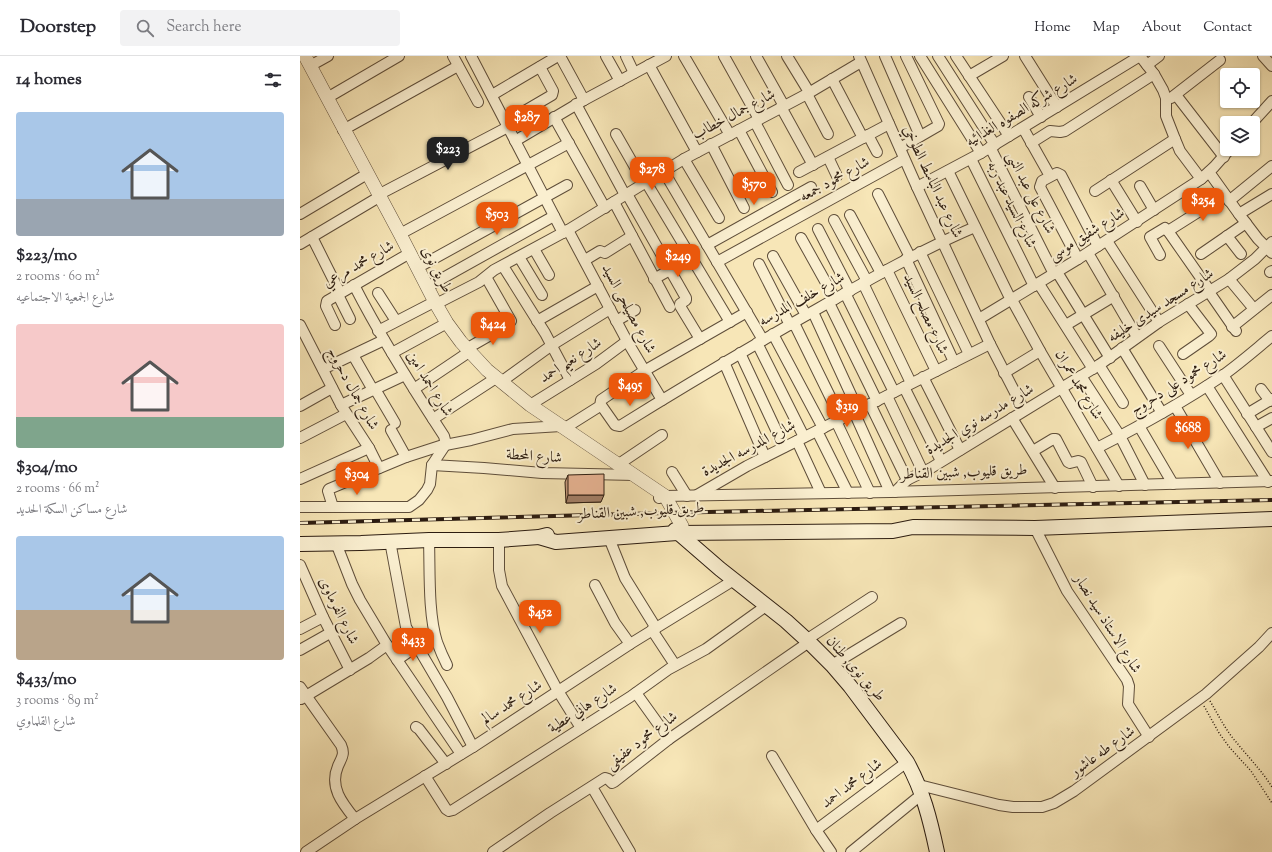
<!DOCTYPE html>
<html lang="en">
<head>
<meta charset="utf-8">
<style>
  body { margin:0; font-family:"Sorts Mill Goudy",Amiri,serif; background:#f2f2f3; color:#2b2b33; height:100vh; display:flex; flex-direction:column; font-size:15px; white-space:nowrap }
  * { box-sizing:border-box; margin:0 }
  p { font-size:13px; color:#7c7c81 }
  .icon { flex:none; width:22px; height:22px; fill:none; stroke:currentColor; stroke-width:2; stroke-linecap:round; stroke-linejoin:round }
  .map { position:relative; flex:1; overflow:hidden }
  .sheet { display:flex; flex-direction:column; background:#fff; width:300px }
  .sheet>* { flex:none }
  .buttons { position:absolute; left:920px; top:12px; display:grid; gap:8px }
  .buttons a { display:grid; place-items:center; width:40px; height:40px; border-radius:4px; background:#fff; box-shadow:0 1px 3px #0004; font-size:20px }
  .price { position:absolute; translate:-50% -34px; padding:0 9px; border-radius:8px; background:#ea580c; color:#fff; font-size:13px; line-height:26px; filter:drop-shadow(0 1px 2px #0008) }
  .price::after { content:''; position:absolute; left:50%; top:24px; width:12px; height:9px; margin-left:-6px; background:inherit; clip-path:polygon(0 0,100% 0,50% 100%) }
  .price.active { background:#222; color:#fff }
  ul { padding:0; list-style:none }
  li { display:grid; align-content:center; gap:8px; height:212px; padding:0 16px }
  li span { display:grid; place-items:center; height:124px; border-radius:4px; color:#555 }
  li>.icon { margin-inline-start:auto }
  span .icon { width:72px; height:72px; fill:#fffc; stroke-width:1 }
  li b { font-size:17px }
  h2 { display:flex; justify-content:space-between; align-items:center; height:48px; padding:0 16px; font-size:17px }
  header { display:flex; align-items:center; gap:24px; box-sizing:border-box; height:56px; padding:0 20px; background:#fff; border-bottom:1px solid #e1e1e2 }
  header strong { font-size:19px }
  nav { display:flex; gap:22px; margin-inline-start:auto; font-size:14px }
  .search { width:280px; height:36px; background:#f2f2f3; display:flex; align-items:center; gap:10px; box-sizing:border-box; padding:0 14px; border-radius:4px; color:#7c7c81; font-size:15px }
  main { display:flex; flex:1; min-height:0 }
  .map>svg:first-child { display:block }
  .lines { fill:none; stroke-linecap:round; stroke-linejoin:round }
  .minor-casing { stroke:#5f4e3a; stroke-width:12 }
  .tertiary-casing { stroke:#5f4e3a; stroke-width:14 }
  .secondary-casing { stroke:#2c1c10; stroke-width:16 }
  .path { stroke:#2c1c10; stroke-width:1.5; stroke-dasharray:1 2; stroke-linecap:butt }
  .minor { stroke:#faefd0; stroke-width:10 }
  .tertiary { stroke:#faefd0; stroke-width:13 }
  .secondary { stroke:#faefd0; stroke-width:14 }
  .rail-casing { stroke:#2c1c10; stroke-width:4 }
  .rail { stroke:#faefd0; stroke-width:2.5; stroke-dasharray:8; stroke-linecap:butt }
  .wall { fill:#c89c80; stroke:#2c1c10 }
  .shaded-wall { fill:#a37f68; stroke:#2c1c10 }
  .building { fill:#e9b595; stroke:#2c1c10 }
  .labels { text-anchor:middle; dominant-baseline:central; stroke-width:4; stroke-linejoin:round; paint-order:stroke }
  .street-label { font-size:15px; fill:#2c1c10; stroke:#faefd0 }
</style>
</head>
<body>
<header>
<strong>Doorstep</strong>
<div class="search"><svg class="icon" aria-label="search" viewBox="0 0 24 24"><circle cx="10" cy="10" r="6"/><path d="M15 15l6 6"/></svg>Search here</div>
<nav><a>Home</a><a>Map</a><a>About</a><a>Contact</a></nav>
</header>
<main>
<section class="sheet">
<h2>14 homes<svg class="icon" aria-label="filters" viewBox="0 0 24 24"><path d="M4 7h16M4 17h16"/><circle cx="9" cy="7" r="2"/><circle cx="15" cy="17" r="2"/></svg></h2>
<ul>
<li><span style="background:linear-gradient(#a9c7e8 70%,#9aa5b1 0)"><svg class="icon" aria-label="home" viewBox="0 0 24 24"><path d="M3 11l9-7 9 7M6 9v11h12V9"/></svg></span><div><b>$223/mo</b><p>2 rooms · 60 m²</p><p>شارع الجمعية الاجتماعيه</p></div></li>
<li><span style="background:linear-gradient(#f6c9c9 75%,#7fa58c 0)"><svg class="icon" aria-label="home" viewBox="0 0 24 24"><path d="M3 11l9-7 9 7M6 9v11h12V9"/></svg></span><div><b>$304/mo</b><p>2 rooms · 66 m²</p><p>شارع مساكن السكة الحديد</p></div></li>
<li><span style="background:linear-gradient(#a9c7e8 60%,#b9a48a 0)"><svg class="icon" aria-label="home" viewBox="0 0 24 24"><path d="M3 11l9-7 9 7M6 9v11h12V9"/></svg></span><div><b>$433/mo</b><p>3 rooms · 89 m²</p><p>شارع القلماوي</p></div></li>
</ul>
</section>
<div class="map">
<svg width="972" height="796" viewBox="0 0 972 796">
  <rect width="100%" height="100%" fill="#f7e6b7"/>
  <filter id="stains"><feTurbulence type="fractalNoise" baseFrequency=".005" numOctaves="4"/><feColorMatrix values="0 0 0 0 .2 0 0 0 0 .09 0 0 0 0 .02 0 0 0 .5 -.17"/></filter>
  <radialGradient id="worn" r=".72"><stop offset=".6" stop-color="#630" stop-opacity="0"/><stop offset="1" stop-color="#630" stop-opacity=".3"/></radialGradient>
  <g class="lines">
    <defs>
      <g id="minor">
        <polyline points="153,0 178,46"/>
        <polyline points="171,0 263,177"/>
        <polyline points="260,0 284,44"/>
        <polyline points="306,0 320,25"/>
        <polyline points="326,0 334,17"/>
        <polyline points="384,0 430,79"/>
        <polyline points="424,0 459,63"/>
        <polyline points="456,0 484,50"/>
        <polyline points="487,0 509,36"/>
        <polyline points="559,0 617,131 690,288 724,354"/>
        <polyline points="585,0 620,80"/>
        <polyline points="620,0 681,97"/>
        <polyline points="638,0 695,89"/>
        <polyline points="656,0 709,80"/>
        <polyline points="725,0 757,51"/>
        <polyline points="840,0 854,18 863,34 866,42 866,60 875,83 880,95 901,123"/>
        <polyline points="963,0 972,10"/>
        <polyline points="349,9 397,96"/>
        <polyline points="847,9 859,0"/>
        <polyline points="10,10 28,0"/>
        <polyline points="669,20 703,0"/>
        <polyline points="532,23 563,82"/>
        <polyline points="507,38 528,78"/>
        <polyline points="192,39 258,0"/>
        <polyline points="876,39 924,101"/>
        <polyline points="729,41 741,61"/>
        <polyline points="27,42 99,0"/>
        <polyline points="871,42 920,4"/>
        <polyline points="276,48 325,139"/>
        <polyline points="481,51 513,109"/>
        <polyline points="254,61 305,152"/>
        <polyline points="206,66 252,39 253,35 240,11"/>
        <polyline points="455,66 488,129"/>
        <polyline points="952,67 972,45"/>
        <polyline points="723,72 750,120"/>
        <polyline points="43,74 158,10"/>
        <polyline points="439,74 472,136"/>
        <polyline points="316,78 344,127"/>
        <polyline points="568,79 577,96"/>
        <polyline points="215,85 284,44 366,0"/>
        <polyline points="731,87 750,75 760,76 765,75 854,18"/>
        <polyline points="411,88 444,152"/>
        <polyline points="690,91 754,218"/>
        <polyline points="600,92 638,70 639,68 606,0"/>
        <polyline points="528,101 537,120"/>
        <polyline points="384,103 419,162"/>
        <polyline points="671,103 734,230"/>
        <polyline points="363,114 463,284"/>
        <polyline points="648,115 711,244"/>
        <polyline points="499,116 589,68"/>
        <polyline points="909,116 939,158 958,183 972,197"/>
        <polyline points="811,124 837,166"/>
        <polyline points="346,126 430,266"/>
        <polyline points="840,130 854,154"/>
        <polyline points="617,131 681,97 840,0"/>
        <polyline points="795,135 875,83"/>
        <polyline points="327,138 386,242 386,244 380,248 380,250 400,283"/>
        <polyline points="578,138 610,201"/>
        <polyline points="78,139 208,71"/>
        <polyline points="929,145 972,110"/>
        <polyline points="314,146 370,251"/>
        <polyline points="0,158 67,118"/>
        <polyline points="939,158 972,138"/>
        <polyline points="550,159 581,217"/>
        <polyline points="534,164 567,225"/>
        <polyline points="518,173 550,235"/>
        <polyline points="268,174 327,285 362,344"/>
        <polyline points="868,175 925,139"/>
        <polyline points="100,178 269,87"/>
        <polyline points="927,180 941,198"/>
        <polyline points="12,181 40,237"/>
        <polyline points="501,182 535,243"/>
        <polyline points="807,185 859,266"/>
        <polyline points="0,188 79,141"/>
        <polyline points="407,189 511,131"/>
        <polyline points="234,193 249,219"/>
        <polyline points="620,196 669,298"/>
        <polyline points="788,197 837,281"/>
        <polyline points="901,198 946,167"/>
        <polyline points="860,199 850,181 865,172 868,175 910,235"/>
        <polyline points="473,200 506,259"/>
        <polyline points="219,201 242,239"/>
        <polyline points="606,203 654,306"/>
        <polyline points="778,203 740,131 742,125 757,117 761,119 798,190"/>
        <polyline points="285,204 300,195 305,197 332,180"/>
        <polyline points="417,206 604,103"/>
        <polyline points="459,208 490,269"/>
        <polyline points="203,210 245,277 270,324"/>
        <polyline points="117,212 267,129"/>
        <polyline points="587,214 636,315"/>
        <polyline points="757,216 810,302"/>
        <polyline points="970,216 972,215"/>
        <polyline points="354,223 391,202"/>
        <polyline points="929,223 954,253"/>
        <polyline points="563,227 611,327"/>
        <polyline points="739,228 793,313"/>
        <polyline points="127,231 254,160"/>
        <polyline points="909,236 936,275"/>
        <polyline points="78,237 96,265"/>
        <polyline points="545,237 594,336"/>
        <polyline points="38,239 50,263"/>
        <polyline points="712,244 740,295 819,430"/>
        <polyline points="529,247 577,345"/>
        <polyline points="136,248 179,226 194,214 268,174 384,103 507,38 561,6"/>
        <polyline points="513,256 558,354"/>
        <polyline points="679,263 778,203 901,123 914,111 930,93"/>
        <polyline points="237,265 298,230"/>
        <polyline points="316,265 335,254"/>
        <polyline points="494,267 541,363"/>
        <polyline points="0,269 41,349 69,392 79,412"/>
        <polyline points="35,269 26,250 27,245 110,197"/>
        <polyline points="766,269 814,240"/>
        <polyline points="932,271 972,239"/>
        <polyline points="78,275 134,246"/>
        <polyline points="473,278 523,372"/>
        <polyline points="457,287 504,381"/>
        <polyline points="859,290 891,339"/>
        <polyline points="822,292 862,357"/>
        <polyline points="166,293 208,269 211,265 186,221"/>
        <polyline points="92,297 147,267"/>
        <polyline points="440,297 484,391"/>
        <polyline points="883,298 909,280 911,278 888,248"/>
        <polyline points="53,299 73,334"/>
        <polyline points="424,306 465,401"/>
        <polyline points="799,309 823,347"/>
        <polyline points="23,313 84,284"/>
        <polyline points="704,317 740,295"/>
        <polyline points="923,319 972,396"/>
        <polyline points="781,320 820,380 845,429"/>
        <polyline points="623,321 660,394"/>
        <polyline points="201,326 252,289 310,253"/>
        <polyline points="907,330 968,426"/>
        <polyline points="604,331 641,405"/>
        <polyline points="75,333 95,367"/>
        <polyline points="114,333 169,296"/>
        <polyline points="961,333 970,345"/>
        <polyline points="587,340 623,416"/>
        <polyline points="570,348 607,424"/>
        <polyline points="41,349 105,319"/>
        <polyline points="230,349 296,308 327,285"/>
        <path d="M301,349L315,369L320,370C386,329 452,290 519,252C570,223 621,194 675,171"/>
        <polyline points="0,350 32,332"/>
        <polyline points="875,350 920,427"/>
        <polyline points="554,356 590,436"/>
        <polyline points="947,358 972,343"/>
        <polyline points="712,362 755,432"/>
        <polyline points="133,363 196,322"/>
        <polyline points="536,365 570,437"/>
        <polyline points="839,370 873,428"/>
        <polyline points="956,371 972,362"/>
        <polyline points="265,372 300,350 301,344 344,315 447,256"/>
        <polyline points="91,374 106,401"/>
        <polyline points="517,375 548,437"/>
        <polyline points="0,382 46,358"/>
        <polyline points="497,385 521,437"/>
        <path d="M797,392C840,370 882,347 922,320C939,308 956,293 972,280"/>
        <polyline points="733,395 753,383 756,383 768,406 770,407 778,405 781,406 793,431"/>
        <polyline points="319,408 362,379"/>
        <polyline points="132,409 184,412 242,417 335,419"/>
        <polyline points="372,416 387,440"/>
        <polyline points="0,423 69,392"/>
        <polyline points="595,436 607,424 631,412 799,309 859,266 929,223 955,203 972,186"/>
        <polyline points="397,439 447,410 690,288"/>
        <polyline points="359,442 365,440 590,436 972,425"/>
        <path d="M0,451H109L119,444L127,434L130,428L132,409L146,388L144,380C112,331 81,282 54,229"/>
        <polyline points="33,451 28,435 29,433 106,401 140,390 171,384 213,373 261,370"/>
        <polyline points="735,472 767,535 827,624 829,630 828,648 849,681"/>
        <polyline points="309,482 325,522 356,572"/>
        <path d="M129,484C130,514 128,558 137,586C140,594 143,601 147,609"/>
        <polyline points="199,484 199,514 202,530 258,635 281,672"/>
        <polyline points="90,485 106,571 147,641 173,691"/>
        <polyline points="36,487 52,528 60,544 87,589 161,698"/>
        <polyline points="0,509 23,561 50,614"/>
        <polyline points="295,529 315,567 330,588"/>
        <polyline points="0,573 23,561"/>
        <polyline points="352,574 375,609"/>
        <polyline points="506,584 572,541"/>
        <polyline points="0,594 30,577"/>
        <polyline points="97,604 117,590"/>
        <polyline points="532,609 601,567"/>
        <path d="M0,631L41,689C45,698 42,701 38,710C29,731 42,747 55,763"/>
        <polyline points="336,637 369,683"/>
        <polyline points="1,643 69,602 87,589"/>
        <polyline points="116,671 119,673 146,708"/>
        <polyline points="472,700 516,774 531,796"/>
        <polyline points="125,720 146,753 149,755 153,754 330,641 369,613 406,593 466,550"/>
        <polyline points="619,729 699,749 713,751 742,751 754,747 774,735 906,638 959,591 972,577"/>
        <polyline points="292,731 330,796"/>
        <polyline points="516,774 607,706"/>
        <polyline points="6,796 55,763 173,691 330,588 434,524"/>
        <polyline points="193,796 250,757 305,722 308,723 312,727 314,726 369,683 509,586"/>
        <polyline points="551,796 622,738"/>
      </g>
      <polyline id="tertiary" points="5,0 100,178 136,248 147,267 161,286 187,314 230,349 365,440 382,470"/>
      <g id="secondary">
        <path d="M375,474L420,513L486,565L509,586L532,609L550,630L607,706C623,735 630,763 637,796"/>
        <polyline points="239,481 256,486 377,477 593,475 613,471 735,472 972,463"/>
        <polyline points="0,488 61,487 129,484 199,484 239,481 247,479"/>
      </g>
    </defs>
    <use href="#minor" class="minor-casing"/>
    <use href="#tertiary" class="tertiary-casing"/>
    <use href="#secondary" class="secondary-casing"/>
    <g class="path">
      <path d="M910,645C919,660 926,675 937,687C949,702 962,715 972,731"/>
      <polyline points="904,650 919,677 930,692 951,715 972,747"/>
    </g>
    <use href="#minor" class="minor"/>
    <use href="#tertiary" class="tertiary"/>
    <use href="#secondary" class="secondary"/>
    <defs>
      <polyline id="rail" points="0,467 364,457 972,444"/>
    </defs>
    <use href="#rail" class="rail-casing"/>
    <use href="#rail" class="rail"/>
  </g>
  <polygon class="wall" points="268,419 301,446 266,447 265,426"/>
  <polygon class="shaded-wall" points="268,439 304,439 301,446 266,447"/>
  <polygon class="building" points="304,418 304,439 268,439 268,419"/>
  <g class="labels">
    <g class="street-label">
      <text transform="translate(722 55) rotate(-31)">شارع شركه الصفوه الغذائيه</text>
      <text transform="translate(434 59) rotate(-28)">شارع جمال خطاب</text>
      <text transform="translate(535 124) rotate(-29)">شارع محمود جمعه</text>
      <text transform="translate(632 126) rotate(65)">شارع عبد الباسط الطوخي</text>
      <text transform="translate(730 137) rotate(63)">شارع على عبد النبى</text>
      <text transform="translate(711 149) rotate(64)">شارع السيد عبد ربه</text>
      <text transform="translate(787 179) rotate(-32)">شارع شفيق موسى</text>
      <text transform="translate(59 209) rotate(-30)">شارع محمد مرعي</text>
      <text transform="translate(136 214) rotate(63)">طريق نوى</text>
      <text transform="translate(502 244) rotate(-29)">شارع خلف المدرسه</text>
      <text transform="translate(861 250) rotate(-33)">شارع مسجد سيدى خليفه</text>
      <text transform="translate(328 253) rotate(62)">شارع مصيلحى السيد</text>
      <text transform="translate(625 258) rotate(65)">شارع مصلح السيد</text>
      <text transform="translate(271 305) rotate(-33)">شارع نعيم احمد</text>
      <text transform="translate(879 327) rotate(-32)">شارع محمود على دحروج</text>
      <text transform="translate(129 328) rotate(58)">شارع احمد امين</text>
      <text transform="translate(778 329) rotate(59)">شارع محمد عمران</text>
      <text transform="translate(52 333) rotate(61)">شارع جمال دحروج</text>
      <text transform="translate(680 364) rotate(-31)">شارع مدرسه نوي الجديدة</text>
      <text transform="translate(449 393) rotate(-28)">شارع المدرسه الجديدة</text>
      <text transform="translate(234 401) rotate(4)">شارع المحطة</text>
      <text transform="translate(664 417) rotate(-2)">طريق قليوب, شبين القناطر</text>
      <text transform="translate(341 456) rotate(-3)">طريق قليوب, شبين القناطر</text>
      <text transform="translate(38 555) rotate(64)">شارع الفرماوى</text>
      <text transform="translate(807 568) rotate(58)">شارع الاستاذ سيد نصار</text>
      <text transform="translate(555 613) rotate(49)">طريق نوى, طنان</text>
      <text transform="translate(212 647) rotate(-33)">شارع محمد سالم</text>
      <text transform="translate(283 653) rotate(-33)">شارع هاني عطية</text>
      <text transform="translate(342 685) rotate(-37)">شارع محمود عفيفى</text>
      <text transform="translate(803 696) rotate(-36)">شارع طه عاشور</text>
      <text transform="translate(552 728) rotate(-37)">شارع محمد احمد</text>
    </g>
  </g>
  <rect width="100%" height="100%" filter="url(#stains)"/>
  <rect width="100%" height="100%" fill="url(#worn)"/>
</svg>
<div class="buttons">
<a><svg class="icon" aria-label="locate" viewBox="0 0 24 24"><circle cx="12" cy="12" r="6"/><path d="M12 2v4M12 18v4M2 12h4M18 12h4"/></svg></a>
<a><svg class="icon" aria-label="layers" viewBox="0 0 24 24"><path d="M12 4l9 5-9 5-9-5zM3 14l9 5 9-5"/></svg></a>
</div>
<b class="price" style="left:227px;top:83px">$287</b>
<b class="price active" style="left:148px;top:115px">$223</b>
<b class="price" style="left:352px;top:135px">$278</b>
<b class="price" style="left:454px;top:150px">$570</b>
<b class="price" style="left:903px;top:166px">$254</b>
<b class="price" style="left:197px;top:180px">$503</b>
<b class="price" style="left:378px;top:222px">$249</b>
<b class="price" style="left:193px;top:290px">$424</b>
<b class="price" style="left:330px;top:351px">$495</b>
<b class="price" style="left:547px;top:372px">$319</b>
<b class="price" style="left:888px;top:394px">$688</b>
<b class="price" style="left:57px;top:440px">$304</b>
<b class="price" style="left:240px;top:578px">$452</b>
<b class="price" style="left:113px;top:606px">$433</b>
</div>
</main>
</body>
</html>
